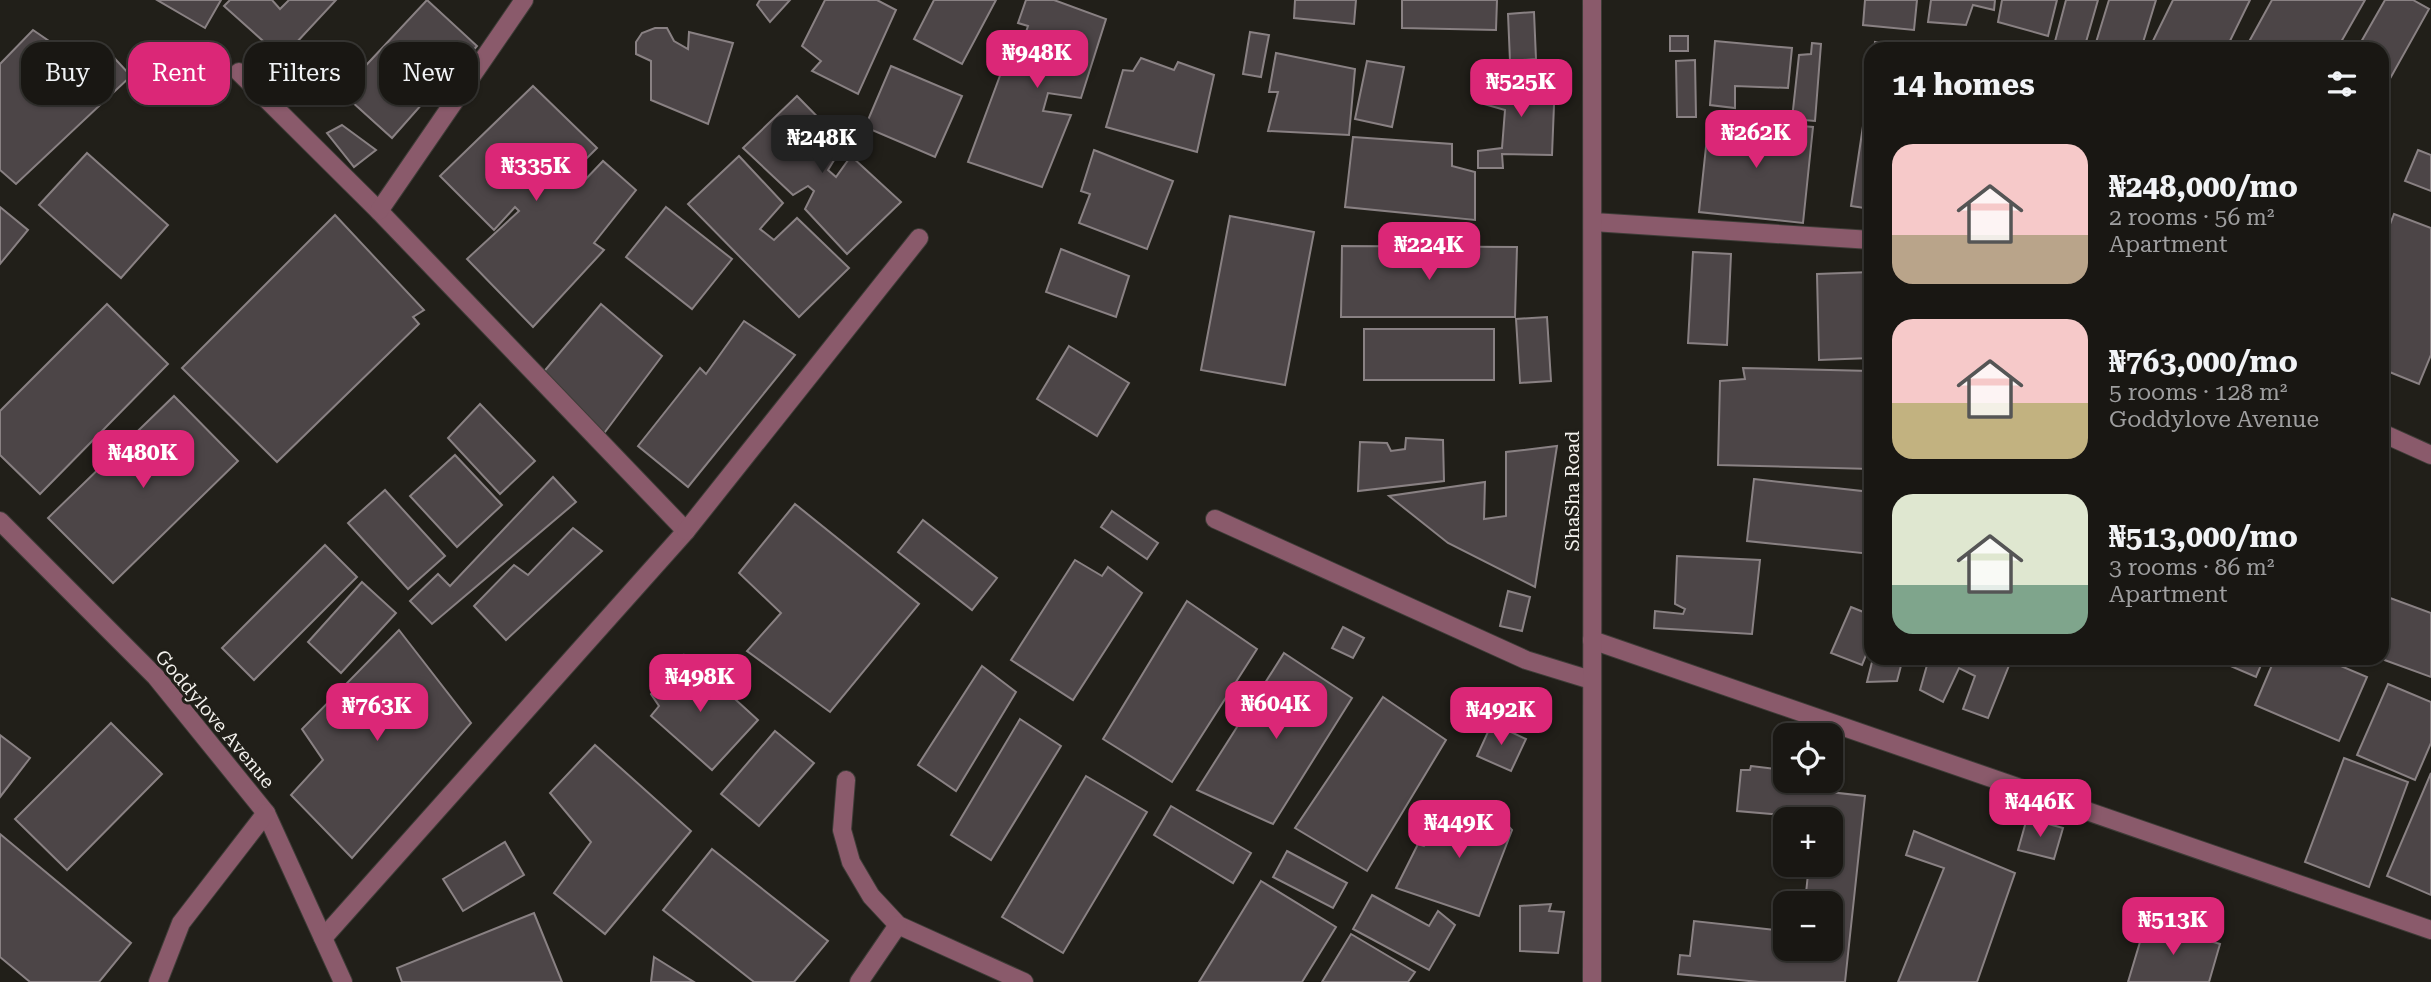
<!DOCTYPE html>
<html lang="en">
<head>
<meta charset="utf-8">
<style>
  body { margin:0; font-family:"Roboto Serif",serif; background:#22201c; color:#f1f3f6; height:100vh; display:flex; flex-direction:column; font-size:26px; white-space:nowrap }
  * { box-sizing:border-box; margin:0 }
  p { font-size:23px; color:#9f9fa0 }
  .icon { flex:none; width:38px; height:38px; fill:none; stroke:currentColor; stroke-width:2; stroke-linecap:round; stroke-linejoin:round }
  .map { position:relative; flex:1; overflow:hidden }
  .drawer { position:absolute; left:1864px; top:42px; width:525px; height:623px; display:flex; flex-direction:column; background:#191713; border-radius:21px; box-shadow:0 2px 5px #0004,0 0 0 2px #373633 }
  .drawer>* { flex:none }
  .top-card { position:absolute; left:21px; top:42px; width:665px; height:63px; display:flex; gap:14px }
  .fabs { position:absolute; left:1773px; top:723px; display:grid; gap:14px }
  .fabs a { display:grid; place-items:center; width:70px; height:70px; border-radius:14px; background:#191713; box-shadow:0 2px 5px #0004,0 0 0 2px #373633; font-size:35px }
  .price { position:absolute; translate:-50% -60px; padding:0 16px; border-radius:14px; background:#db2777; color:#fff; font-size:23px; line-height:46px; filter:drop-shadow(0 2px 4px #0008) }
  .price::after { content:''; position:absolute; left:50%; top:42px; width:21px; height:16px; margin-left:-10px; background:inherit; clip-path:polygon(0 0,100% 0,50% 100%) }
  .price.on { background:#222; color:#fff }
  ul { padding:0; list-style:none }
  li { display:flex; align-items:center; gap:21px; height:175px; padding:0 28px }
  li span { display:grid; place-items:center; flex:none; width:196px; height:140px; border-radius:21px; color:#555 }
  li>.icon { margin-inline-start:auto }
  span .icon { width:84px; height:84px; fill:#fffc; stroke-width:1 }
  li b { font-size:30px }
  h2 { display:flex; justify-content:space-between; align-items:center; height:84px; padding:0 28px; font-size:30px }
  .tag { padding:0 24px; border-radius:21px; background:#191713; box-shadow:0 2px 5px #0004,0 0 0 2px #373633; font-size:24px; line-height:63px }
  .tag.on { background:#db2777; color:#fff }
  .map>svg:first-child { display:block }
  .building { fill:#4c4547; stroke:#898183; stroke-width:2 }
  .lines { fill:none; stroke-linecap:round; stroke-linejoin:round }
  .minor-casing { stroke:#3e3c37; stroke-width:20 }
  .tertiary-casing { stroke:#3e3c37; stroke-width:20 }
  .minor { stroke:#8a5a6b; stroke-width:18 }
  .tertiary { stroke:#8a5a6b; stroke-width:18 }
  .labels { text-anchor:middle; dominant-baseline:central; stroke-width:6; stroke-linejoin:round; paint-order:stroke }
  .street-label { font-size:19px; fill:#f3f1ed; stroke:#211f19 }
</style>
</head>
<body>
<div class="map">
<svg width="2431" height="982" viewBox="0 0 2431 982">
  <rect width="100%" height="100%" fill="#211f19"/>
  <g class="building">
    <polygon points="157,0 221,0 205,28"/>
    <polygon points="230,0 272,0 280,9 289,0 336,0 282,58 224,6"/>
    <polygon points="427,0 477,46 438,92 405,63 395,71 423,103 392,138 341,92"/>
    <polygon points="760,0 790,0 770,22 757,5"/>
    <polygon points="825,0 877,0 896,10 858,94 812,71 821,61 802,46"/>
    <polygon points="934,0 996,0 962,64 914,39"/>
    <polygon points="1026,0 1054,0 1106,19 1081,98 1048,93 1043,111 1071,115 1042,187 968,162 1011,46 1020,50 1028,26 1018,23"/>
    <polygon points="1295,0 1356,0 1354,24 1294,18"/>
    <polygon points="1402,0 1497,0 1496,30 1402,28"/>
    <polygon points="1865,0 1917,0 1914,30 1863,25"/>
    <polygon points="1931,0 1995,0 1994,10 1973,5 1966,25 1928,22"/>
    <polygon points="2002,0 2057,0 2048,36 1998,22"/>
    <polygon points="2066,0 2098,0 2084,49 2053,49"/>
    <polygon points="2109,0 2156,0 2141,49 2094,49"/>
    <polygon points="2173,0 2250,0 2226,49 2149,49"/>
    <polygon points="2272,0 2365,0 2337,49 2245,49"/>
    <polygon points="2385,0 2413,0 2429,9 2382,93 2382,49 2357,49"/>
    <polygon points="1534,12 1536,59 1510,61 1508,14"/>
    <polygon points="655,28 667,28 674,41 688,49 689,32 733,43 708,124 651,100 651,61 636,54 636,42 642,33"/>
    <polygon points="33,30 93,71 107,50 131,76 16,184 0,170 0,64"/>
    <polygon points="1250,32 1269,35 1261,77 1243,74"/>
    <rect x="1670" y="36" width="18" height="15"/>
    <polygon points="1715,41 1792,48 1788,88 1735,86 1735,108 1710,105"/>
    <polygon points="1875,42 1922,49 1874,49"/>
    <polygon points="1812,43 1821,44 1815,121 1792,119 1799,55 1811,54"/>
    <polygon points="1276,53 1355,69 1349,135 1268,131 1278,92 1269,92"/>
    <polygon points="1141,58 1174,70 1178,62 1214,75 1197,152 1106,127 1123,70 1133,71"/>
    <polygon points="1695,60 1696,117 1677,117 1676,61"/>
    <polygon points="1367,61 1404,67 1392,127 1355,119"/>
    <polygon points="891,66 962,96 935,157 865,127"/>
    <polygon points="1871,73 1871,209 1851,206"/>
    <polygon points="1555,80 1552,155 1502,154 1503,168 1478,168 1478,151 1502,148 1505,110 1484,104 1487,81"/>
    <polygon points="533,86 597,148 571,174 583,182 603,161 636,190 594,243 604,250 533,327 467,259 519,211 515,207 494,230 440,176"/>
    <polygon points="797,96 844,144 828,170 836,177 851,156 901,202 847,254 805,209 814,191 808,186 793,195 743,148"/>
    <polygon points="1709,119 1813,127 1803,223 1699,212"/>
    <polygon points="342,125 376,150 354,167 327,133"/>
    <polygon points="1353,137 1452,144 1452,166 1475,172 1475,220 1345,207"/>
    <polygon points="1094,150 1173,181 1147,249 1079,223 1090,194 1081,191"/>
    <polygon points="2418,150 2431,155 2431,191 2405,181"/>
    <polygon points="87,153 168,225 121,278 39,205"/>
    <polygon points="739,156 783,203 760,229 774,240 797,218 849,268 799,317 688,204"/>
    <polygon points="0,207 28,230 0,264"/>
    <polygon points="666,207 732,259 692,309 626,257"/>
    <polygon points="2394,214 2431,228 2431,355 2419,384 2382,369 2382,245"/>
    <polygon points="335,215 424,310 413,317 419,324 277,462 182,368"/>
    <polygon points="1230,216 1314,232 1285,385 1201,370"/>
    <polygon points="1342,246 1517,247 1515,317 1341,317"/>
    <polygon points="1061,249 1129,276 1116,317 1046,292"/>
    <polygon points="1693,252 1731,254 1727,345 1688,343"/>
    <polygon points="1871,272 1871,358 1819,360 1817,274"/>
    <polygon points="107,304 168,364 40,494 0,455 0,411"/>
    <polygon points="601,304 662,356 599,440 541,375"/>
    <polygon points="1547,317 1551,381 1520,383 1516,319"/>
    <polygon points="744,321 795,355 688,487 638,446 700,368 706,374"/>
    <rect x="1364" y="329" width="130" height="51"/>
    <polygon points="1069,346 1129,383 1097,436 1037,399"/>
    <polygon points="1743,368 1871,371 1871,469 1718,465 1720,381 1745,379"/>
    <polygon points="174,396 238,461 113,583 48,518"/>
    <polygon points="480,404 535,461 500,494 448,438"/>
    <polygon points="1406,438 1443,440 1444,481 1358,491 1360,442 1387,443 1391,451 1405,449"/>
    <polygon points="1557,446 1535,587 1448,543 1389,496 1485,482 1484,519 1506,516 1506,452"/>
    <polygon points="455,455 502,505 457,547 410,496"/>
    <polygon points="553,477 576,502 432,624 410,601 438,574 450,586"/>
    <polygon points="1754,479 1871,492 1871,554 1747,541"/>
    <polygon points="385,490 445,556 408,589 348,523"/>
    <polygon points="795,504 919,604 830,712 747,651 781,613 739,573"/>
    <polygon points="1112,511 1158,543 1147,559 1101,527"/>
    <polygon points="923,520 997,578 972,610 898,552"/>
    <polygon points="573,528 602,551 506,640 474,606 514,565 528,575"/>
    <polygon points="325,545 357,577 254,680 222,648"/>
    <polygon points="1677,556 1760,560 1752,634 1654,628 1655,611 1683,614 1685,609 1675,604"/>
    <polygon points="1075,560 1102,576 1108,567 1142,593 1073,700 1011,660"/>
    <polygon points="362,582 396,613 341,673 308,642"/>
    <polygon points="1508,591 1530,597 1522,631 1500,626"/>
    <polygon points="2382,595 2431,613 2431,677 2379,658 2382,658"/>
    <polygon points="1187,601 1257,649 1172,782 1103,739"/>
    <polygon points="1851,607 1871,615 1871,643 1862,665 1831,653"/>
    <polygon points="1343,627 1364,638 1353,658 1332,648"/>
    <polygon points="399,630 471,723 352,858 291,795 323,760 302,729"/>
    <polygon points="1284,653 1352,698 1273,824 1197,790"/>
    <polygon points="684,655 712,679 707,692 718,698 725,690 758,720 712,770 651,716 659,706 651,694"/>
    <polygon points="1873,658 1903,658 1897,681 1867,682"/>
    <polygon points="1929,658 2012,658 1988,718 1963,709 1975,676 1959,668 1943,702 1920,690"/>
    <polygon points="2212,658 2264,658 2256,677"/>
    <polygon points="2275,658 2322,658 2367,677 2339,741 2255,705"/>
    <polygon points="982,666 1016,692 956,791 918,765"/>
    <polygon points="2388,684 2431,702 2431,743 2415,780 2357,755"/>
    <polygon points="1383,697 1446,740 1367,871 1295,828"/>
    <polygon points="1020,719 1061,746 991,860 951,835"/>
    <polygon points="111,723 162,774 67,870 15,819"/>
    <polygon points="1492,723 1526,739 1511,771 1477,756"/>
    <polygon points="775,731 814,763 759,826 721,794"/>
    <polygon points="0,735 30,758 0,797"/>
    <polygon points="595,745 691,831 605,934 554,893 591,842 550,793"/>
    <polygon points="2344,758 2408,782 2369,887 2305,862"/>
    <polygon points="1751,766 1785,770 1785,780 1795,780 1794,788 1865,796 1845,982 1759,982 1678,974 1680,955 1690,956 1694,921 1785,931 1785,948 1830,948 1830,903 1805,903 1809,864 1830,864 1830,819 1737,811 1741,770 1750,770"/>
    <polygon points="2431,773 2431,895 2387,876"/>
    <polygon points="1086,776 1147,812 1063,953 1002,917"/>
    <polygon points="1486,802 1512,830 1479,916 1396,888 1418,844 1424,846 1446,815 1458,803 1472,815"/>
    <polygon points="1171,806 1251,853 1233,883 1154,835"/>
    <polygon points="2027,818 2063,828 2054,859 2018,850"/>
    <polygon points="1914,831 2015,873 1977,982 1898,982 1944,868 1906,855"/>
    <polygon points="0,834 131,943 99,982 30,982 0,957"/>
    <polygon points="505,842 524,875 463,911 443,879"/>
    <polygon points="712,849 828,941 794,982 754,982 663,910"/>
    <polygon points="1287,851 1347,883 1333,908 1273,877"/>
    <polygon points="1261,881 1336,927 1302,982 1199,982"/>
    <polygon points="1372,895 1429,926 1438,911 1455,925 1429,970 1353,929"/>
    <polygon points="1551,904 1549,911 1564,912 1558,953 1520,951 1520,906"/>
    <polygon points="534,913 562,982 402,982 397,968"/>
    <polygon points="2146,922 2220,944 2209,982 2128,982"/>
    <polygon points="1351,934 1415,972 1408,982 1322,982"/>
    <polygon points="654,957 694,982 651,982"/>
  </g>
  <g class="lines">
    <defs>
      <g id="minor">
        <polyline points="239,72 379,211 686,531 323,938"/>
        <polyline points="379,211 524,0"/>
        <polyline points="1593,222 1871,240"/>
        <polyline points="2382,433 2431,455"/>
        <polyline points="1215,519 1526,660 1591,680"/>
        <polyline points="0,521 156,677 266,813 343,982"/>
        <polyline points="686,531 919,238"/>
        <polyline points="1592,640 2431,930"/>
        <polyline points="846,780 842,830 851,862 871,896 898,925 1024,982"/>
        <polyline points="158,982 181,923 266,813"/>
        <polyline points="859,982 898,925"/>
      </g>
      <path id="tertiary" d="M1592,0C1594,327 1591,655 1592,982"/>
    </defs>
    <use href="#minor" class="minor-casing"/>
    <use href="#tertiary" class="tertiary-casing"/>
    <use href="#minor" class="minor"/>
    <use href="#tertiary" class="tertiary"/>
  </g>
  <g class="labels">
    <g class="street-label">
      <text transform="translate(1572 491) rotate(-90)">ShaSha Road</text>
      <text transform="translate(215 719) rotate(50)">Goddylove Avenue</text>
    </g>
  </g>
</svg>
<div class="fabs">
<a><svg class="icon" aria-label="locate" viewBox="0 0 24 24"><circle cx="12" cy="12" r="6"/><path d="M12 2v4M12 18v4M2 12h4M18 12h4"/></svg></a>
<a>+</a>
<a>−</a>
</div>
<b class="price" style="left:1037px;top:90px">₦948K</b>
<b class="price" style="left:1521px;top:119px">₦525K</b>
<b class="price" style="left:1756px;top:170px">₦262K</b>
<b class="price on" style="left:822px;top:175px">₦248K</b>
<b class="price" style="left:536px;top:203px">₦335K</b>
<b class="price" style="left:1429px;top:282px">₦224K</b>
<b class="price" style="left:143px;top:490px">₦480K</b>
<b class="price" style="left:700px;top:714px">₦498K</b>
<b class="price" style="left:1276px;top:741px">₦604K</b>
<b class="price" style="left:377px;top:743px">₦763K</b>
<b class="price" style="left:1501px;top:747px">₦492K</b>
<b class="price" style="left:2040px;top:839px">₦446K</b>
<b class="price" style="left:1459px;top:860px">₦449K</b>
<b class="price" style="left:2173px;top:957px">₦513K</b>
<div class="top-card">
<a class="tag">Buy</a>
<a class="tag on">Rent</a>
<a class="tag">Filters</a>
<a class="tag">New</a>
</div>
<section class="drawer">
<h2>14 homes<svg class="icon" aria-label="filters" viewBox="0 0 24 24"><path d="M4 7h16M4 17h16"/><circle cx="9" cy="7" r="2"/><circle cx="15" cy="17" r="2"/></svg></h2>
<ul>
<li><span style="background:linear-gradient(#f6c9c9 65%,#b9a48a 0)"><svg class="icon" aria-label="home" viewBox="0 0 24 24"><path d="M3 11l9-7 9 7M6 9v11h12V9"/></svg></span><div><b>₦248,000/mo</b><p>2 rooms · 56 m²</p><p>Apartment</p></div></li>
<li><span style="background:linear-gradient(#f6c9c9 60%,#c2b280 0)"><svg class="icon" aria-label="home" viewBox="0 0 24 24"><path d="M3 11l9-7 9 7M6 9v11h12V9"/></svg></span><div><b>₦763,000/mo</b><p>5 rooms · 128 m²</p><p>Goddylove Avenue</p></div></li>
<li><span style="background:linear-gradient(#dfe7d0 65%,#7fa58c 0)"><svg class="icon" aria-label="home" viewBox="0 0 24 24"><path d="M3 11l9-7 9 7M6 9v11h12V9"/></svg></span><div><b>₦513,000/mo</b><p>3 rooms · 86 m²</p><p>Apartment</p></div></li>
</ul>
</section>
</div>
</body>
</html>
